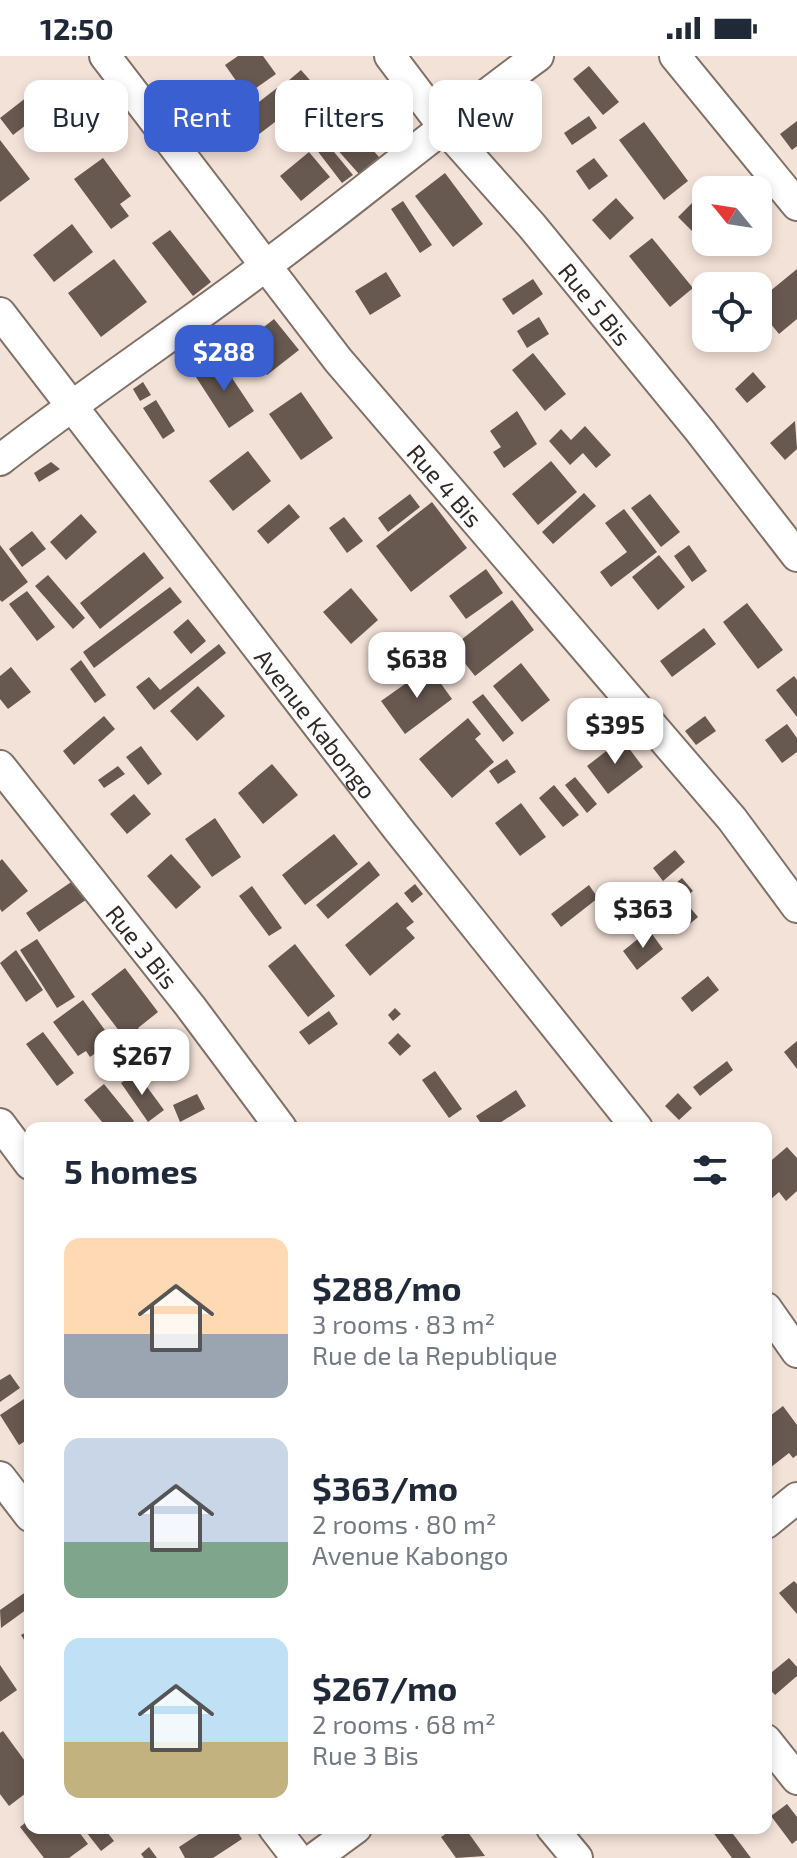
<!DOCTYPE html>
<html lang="en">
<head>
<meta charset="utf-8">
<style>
  body { margin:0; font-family:"Exo 2",sans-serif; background:#f2f2f3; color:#1f2937; height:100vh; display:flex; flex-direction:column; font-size:30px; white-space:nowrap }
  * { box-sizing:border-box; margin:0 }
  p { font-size:26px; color:#747a83 }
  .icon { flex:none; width:44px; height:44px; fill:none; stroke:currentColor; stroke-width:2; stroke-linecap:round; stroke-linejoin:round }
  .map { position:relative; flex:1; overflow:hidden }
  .side { position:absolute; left:24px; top:1066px; width:748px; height:712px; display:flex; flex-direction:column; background:#fff; border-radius:16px; box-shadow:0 4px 12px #0003 }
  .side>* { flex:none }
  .banner { position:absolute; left:24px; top:24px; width:750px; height:72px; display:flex; gap:16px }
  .needle { width:52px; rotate:300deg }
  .tools { position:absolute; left:692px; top:120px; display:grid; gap:16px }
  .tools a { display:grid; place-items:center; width:80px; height:80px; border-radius:16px; background:#fff; box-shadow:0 4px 12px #0003; font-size:40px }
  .price { position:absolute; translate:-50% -68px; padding:0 18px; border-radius:16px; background:#fff; color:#222; font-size:26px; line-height:52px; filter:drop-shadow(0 2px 4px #0008) }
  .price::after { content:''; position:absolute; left:50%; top:48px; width:24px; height:18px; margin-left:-12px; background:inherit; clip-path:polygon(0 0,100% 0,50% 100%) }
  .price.on { background:#3a5fd0; color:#fff }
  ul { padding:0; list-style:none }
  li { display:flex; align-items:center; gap:24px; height:200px; padding:0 40px }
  li span { display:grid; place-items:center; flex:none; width:224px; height:160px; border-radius:16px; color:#555 }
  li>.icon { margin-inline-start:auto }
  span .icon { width:96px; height:96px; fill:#fffc; stroke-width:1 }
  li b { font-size:34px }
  h2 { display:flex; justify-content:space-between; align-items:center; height:96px; padding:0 40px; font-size:34px }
  .pill { padding:0 28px; border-radius:16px; background:#fff; box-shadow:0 4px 12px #0003; font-size:28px; line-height:72px }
  .pill.on { background:#3a5fd0; color:#fff }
  .status { display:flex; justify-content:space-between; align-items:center; height:56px; padding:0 40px; background:#fff; direction:ltr }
  .status svg { height:22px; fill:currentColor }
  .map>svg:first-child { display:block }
  .building { fill:#675850 }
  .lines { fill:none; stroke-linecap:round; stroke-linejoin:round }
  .minor-casing { stroke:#807168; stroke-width:34 }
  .minor { stroke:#fff; stroke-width:30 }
  .labels { text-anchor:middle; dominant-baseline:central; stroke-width:8; stroke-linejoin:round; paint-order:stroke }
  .street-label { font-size:24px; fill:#302925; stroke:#f3e2d8 }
</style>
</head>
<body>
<div class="status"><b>12:50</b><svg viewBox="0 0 49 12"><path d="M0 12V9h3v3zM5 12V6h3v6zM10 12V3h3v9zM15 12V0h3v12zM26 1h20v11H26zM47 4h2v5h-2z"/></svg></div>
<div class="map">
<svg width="797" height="1802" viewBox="0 0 797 1802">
  <rect width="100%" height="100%" fill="#f3e2d8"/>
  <g class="building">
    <polygon points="238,0 263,0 276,18 246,39 225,9"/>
    <polygon points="589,10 619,46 603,59 573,23"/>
    <polygon points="301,14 316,31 304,43 288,25"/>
    <polygon points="277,32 292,53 237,95 221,75"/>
    <polygon points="58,34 72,55 87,45 105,71 76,91 45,43"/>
    <polygon points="522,37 539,58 507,84 490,63"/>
    <polygon points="323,38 379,101 359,118 303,55"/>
    <polygon points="27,41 59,84 45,94 26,69 13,79 0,62"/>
    <polygon points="589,60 597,72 572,89 564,77"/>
    <polygon points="797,65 797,90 792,94 780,78"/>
    <polygon points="644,66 688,125 664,144 619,84"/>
    <polygon points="0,84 30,123 0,146"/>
    <polygon points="325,85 353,119 342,127 316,93"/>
    <polygon points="309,96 330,121 301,145 280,120"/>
    <polygon points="103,102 131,140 120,148 129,160 111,173 74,123"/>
    <polygon points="594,102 608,120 589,134 576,115"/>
    <polygon points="445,117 483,168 453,191 415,140"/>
    <polygon points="616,142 634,162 610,184 592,164"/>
    <polygon points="403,145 432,189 420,197 391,153"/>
    <polygon points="692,147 706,162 706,186 712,186 707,190 678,161"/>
    <polygon points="72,168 93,196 54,226 33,199"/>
    <polygon points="170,174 211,226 193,240 152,187"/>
    <polygon points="652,182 693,232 670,251 629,200"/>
    <polygon points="114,203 147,246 101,281 68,237"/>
    <polygon points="797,213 797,263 779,278 758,252 758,245"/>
    <polygon points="386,216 401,240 370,259 355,235"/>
    <polygon points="533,223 543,238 513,259 502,243"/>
    <polygon points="539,261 549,278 527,292 517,275"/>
    <polygon points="274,263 299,294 267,319 242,288"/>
    <polygon points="533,297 566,338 545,355 512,314"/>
    <polygon points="218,301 254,355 229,372 194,318"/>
    <polygon points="753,316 766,331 747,347 735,333"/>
    <polygon points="143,326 151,339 140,345 133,333"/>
    <polygon points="301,336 333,382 301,404 269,358"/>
    <polygon points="156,344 175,375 163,383 143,352"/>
    <polygon points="517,355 537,388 504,412 493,396 501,391 490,375"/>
    <polygon points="795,365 797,393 785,404 770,387"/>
    <polygon points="585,370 611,399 596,412 583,397 570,409 549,385 561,373 571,384"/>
    <polygon points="248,395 271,425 233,455 209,425"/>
    <polygon points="551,405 577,436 538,469 512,438"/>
    <polygon points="51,406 60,413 39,426 34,417"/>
    <polygon points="584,437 596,450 553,488 542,476"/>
    <polygon points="410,438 420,451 388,476 378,462"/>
    <polygon points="650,438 680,476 661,491 631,452"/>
    <polygon points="432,446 467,492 411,536 376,490"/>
    <polygon points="289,448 300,461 268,488 257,475"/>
    <polygon points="624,453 657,496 611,531 600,516 627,496 605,467"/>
    <polygon points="81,458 97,476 66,504 50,486"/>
    <polygon points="344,461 363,485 347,497 329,472"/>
    <polygon points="32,475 46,493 22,511 9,493"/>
    <polygon points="0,489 28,526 2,546 0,544"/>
    <polygon points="689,489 707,515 692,526 674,500"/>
    <polygon points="144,496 164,522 100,573 80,547"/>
    <polygon points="659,499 685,531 658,554 632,521"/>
    <polygon points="486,513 503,537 466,563 449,540"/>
    <polygon points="48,519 85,562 73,573 35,530"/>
    <polygon points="170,531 182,546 94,612 83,596"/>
    <polygon points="351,532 378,564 351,588 323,556"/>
    <polygon points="27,535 55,571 37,585 9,548"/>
    <polygon points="512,544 534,574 475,620 452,591"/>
    <polygon points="747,547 783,594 758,613 723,566"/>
    <polygon points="188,563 206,585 191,598 173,576"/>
    <polygon points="704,572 716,588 672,621 660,605"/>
    <polygon points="219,588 226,597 154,654 136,631 149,621 160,634"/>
    <polygon points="81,604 106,639 95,647 70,613"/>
    <polygon points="521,607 550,644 522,666 493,630"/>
    <polygon points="11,611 31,636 8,653 0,643 0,620"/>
    <polygon points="429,611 452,643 405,678 381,645"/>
    <polygon points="794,620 797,624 797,661 776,634"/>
    <polygon points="198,630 225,660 197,685 170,655"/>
    <polygon points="483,638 514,677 503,686 472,646"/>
    <polygon points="613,643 631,667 595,693 577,669"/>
    <polygon points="104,660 115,673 74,709 63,695"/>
    <polygon points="705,660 716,675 696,689 685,675"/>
    <polygon points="468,662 481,678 475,683 494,706 452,742 419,703"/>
    <polygon points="787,668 797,682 797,696 782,707 765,684"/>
    <polygon points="622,683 643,711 608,738 587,710"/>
    <polygon points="141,690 162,718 148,729 126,701"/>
    <polygon points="507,703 516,716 498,728 489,715"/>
    <polygon points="272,708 298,739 263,768 238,737"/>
    <polygon points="118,710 125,718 104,732 98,724"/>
    <polygon points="575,721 597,748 587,757 565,729"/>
    <polygon points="554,729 579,759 563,771 539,742"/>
    <polygon points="134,738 151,758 127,778 110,758"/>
    <polygon points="521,747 546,781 520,800 495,767"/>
    <polygon points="215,762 241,801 212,821 185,783"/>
    <polygon points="334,778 358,808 305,849 282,819"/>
    <polygon points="675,794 685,806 663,825 653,812"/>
    <polygon points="171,798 201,831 176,853 147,820"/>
    <polygon points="2,803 28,835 2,856 0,853 0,805"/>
    <polygon points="369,805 380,819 328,863 316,849"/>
    <polygon points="80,820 93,839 39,876 26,857"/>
    <polygon points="682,822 693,835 683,843 698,861 685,872 659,841"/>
    <polygon points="415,828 423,838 412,847 404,837"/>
    <polygon points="589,829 598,842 561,871 551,858"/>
    <polygon points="252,830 282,872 269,880 239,840"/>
    <polygon points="397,846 414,866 406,872 415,882 370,920 345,889"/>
    <polygon points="649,874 663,893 637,914 623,895"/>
    <polygon points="37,883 75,941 57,952 20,894"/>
    <polygon points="295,888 335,940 308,961 268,910"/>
    <polygon points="16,894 43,934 26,946 0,907"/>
    <polygon points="125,912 158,956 138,972 149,986 136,997 91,938"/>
    <polygon points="708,920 719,934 692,956 681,942"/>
    <polygon points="83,944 113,985 90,1001 86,995 78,1000 53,966"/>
    <polygon points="395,952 401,958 393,965 388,959"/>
    <polygon points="329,955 338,968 309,989 299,976"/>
    <polygon points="43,976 74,1017 57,1030 26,988"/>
    <polygon points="398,977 411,990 400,1000 388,987"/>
    <polygon points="797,985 797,1013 784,996"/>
    <polygon points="727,1005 733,1014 700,1040 693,1031"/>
    <polygon points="435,1015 462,1053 449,1062 422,1024"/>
    <polygon points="136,1016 164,1054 148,1066 121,1027"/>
    <polygon points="104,1028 134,1065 125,1072 119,1072 114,1066 107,1072 84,1044"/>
    <polygon points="516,1034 526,1050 492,1072 484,1072 476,1060"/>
    <polygon points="678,1037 692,1052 679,1064 665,1050"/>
    <polygon points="197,1038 205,1053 180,1066 173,1049"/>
    <polygon points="787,1091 797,1102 797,1135 786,1145 779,1136 771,1143 766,1137 766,1109"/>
    <polygon points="10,1318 20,1332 0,1346 0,1324"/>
    <polygon points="30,1339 30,1382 19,1389 0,1359"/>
    <polygon points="783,1350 797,1369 797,1399 793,1402 789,1397 766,1415 766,1363"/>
    <polygon points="794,1525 797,1528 797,1558 779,1537"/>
    <polygon points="30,1533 30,1551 1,1572 0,1554"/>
    <polygon points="30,1574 30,1593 21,1579"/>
    <polygon points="789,1602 797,1611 797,1620 775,1639 766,1629 766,1621"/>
    <polygon points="0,1609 17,1634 0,1646"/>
    <polygon points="3,1675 30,1712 30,1734 9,1750 0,1738 0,1677"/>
    <polygon points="787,1748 797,1761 797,1784 792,1788 771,1760"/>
    <polygon points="30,1763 30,1772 76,1772 88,1788 69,1802 44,1802 20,1771"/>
    <polygon points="83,1772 104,1772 114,1785 101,1795"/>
    <polygon points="208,1772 235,1772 242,1783 213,1802 185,1802 179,1791"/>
    <polygon points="454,1772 465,1772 485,1800 456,1802 441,1781"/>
    <polygon points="716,1772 723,1772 725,1775 730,1774 751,1802 732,1802 712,1775"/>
    <polygon points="149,1791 157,1802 144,1802 141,1798"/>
  </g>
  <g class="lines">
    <defs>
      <g id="minor">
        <path id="s1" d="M105,0L338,304L732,763L797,851"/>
        <path id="s2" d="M390,0L443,70L532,170L700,375L797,500"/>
        <polyline points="675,0 797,149"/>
        <path id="s3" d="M0,257L398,773L637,1072"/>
        <path d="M0,404C86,337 177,277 264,211C357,142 445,68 538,0"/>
        <path id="s4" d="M0,710L190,950L281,1072"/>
        <polyline points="0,1068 30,1108"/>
        <polyline points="766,1252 797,1296"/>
        <polyline points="0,1421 30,1460"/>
        <polyline points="766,1467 797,1442"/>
        <polyline points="766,1684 797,1723"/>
        <polyline points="274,1772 297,1802"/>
        <polyline points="552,1772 577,1802"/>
        <polyline points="315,1802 356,1772"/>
      </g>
    </defs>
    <use href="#minor" class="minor-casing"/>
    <use href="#minor" class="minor"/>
  </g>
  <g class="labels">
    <g class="street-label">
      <text stroke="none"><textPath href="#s2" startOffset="322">Rue 5 Bis</textPath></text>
      <text stroke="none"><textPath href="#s1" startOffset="548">Rue 4 Bis</textPath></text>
      <text stroke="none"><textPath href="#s3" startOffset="518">Avenue Kabongo</textPath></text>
      <text stroke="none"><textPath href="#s4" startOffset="230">Rue 3 Bis</textPath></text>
    </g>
  </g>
</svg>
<div class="tools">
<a><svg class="needle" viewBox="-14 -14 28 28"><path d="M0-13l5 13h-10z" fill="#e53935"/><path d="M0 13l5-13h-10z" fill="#747a83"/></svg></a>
<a><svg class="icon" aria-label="locate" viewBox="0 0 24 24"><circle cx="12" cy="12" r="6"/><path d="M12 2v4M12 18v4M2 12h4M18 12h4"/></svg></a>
</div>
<b class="price on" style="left:224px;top:337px">$288</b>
<b class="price" style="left:417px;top:644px">$638</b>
<b class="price" style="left:615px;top:710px">$395</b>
<b class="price" style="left:643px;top:894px">$363</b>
<b class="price" style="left:142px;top:1041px">$267</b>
<div class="banner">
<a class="pill">Buy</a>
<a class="pill on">Rent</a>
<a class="pill">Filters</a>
<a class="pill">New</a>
</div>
<section class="side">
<h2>5 homes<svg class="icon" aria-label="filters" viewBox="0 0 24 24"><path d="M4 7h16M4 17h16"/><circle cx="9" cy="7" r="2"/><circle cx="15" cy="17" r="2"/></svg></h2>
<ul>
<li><span style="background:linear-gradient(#ffd9b3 60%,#9aa5b1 0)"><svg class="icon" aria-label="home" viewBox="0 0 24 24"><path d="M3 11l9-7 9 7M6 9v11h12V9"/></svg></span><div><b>$288/mo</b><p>3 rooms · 83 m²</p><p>Rue de la Republique</p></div></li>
<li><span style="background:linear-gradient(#c9d6e8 65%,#7fa58c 0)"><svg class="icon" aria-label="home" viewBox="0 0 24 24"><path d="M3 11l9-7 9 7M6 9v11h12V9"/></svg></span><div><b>$363/mo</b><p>2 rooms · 80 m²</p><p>Avenue Kabongo</p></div></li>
<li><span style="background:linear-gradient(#bfe0f5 65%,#c2b280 0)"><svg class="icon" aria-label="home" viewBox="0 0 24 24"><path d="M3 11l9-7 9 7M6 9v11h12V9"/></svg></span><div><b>$267/mo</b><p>2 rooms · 68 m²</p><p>Rue 3 Bis</p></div></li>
</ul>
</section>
</div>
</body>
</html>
